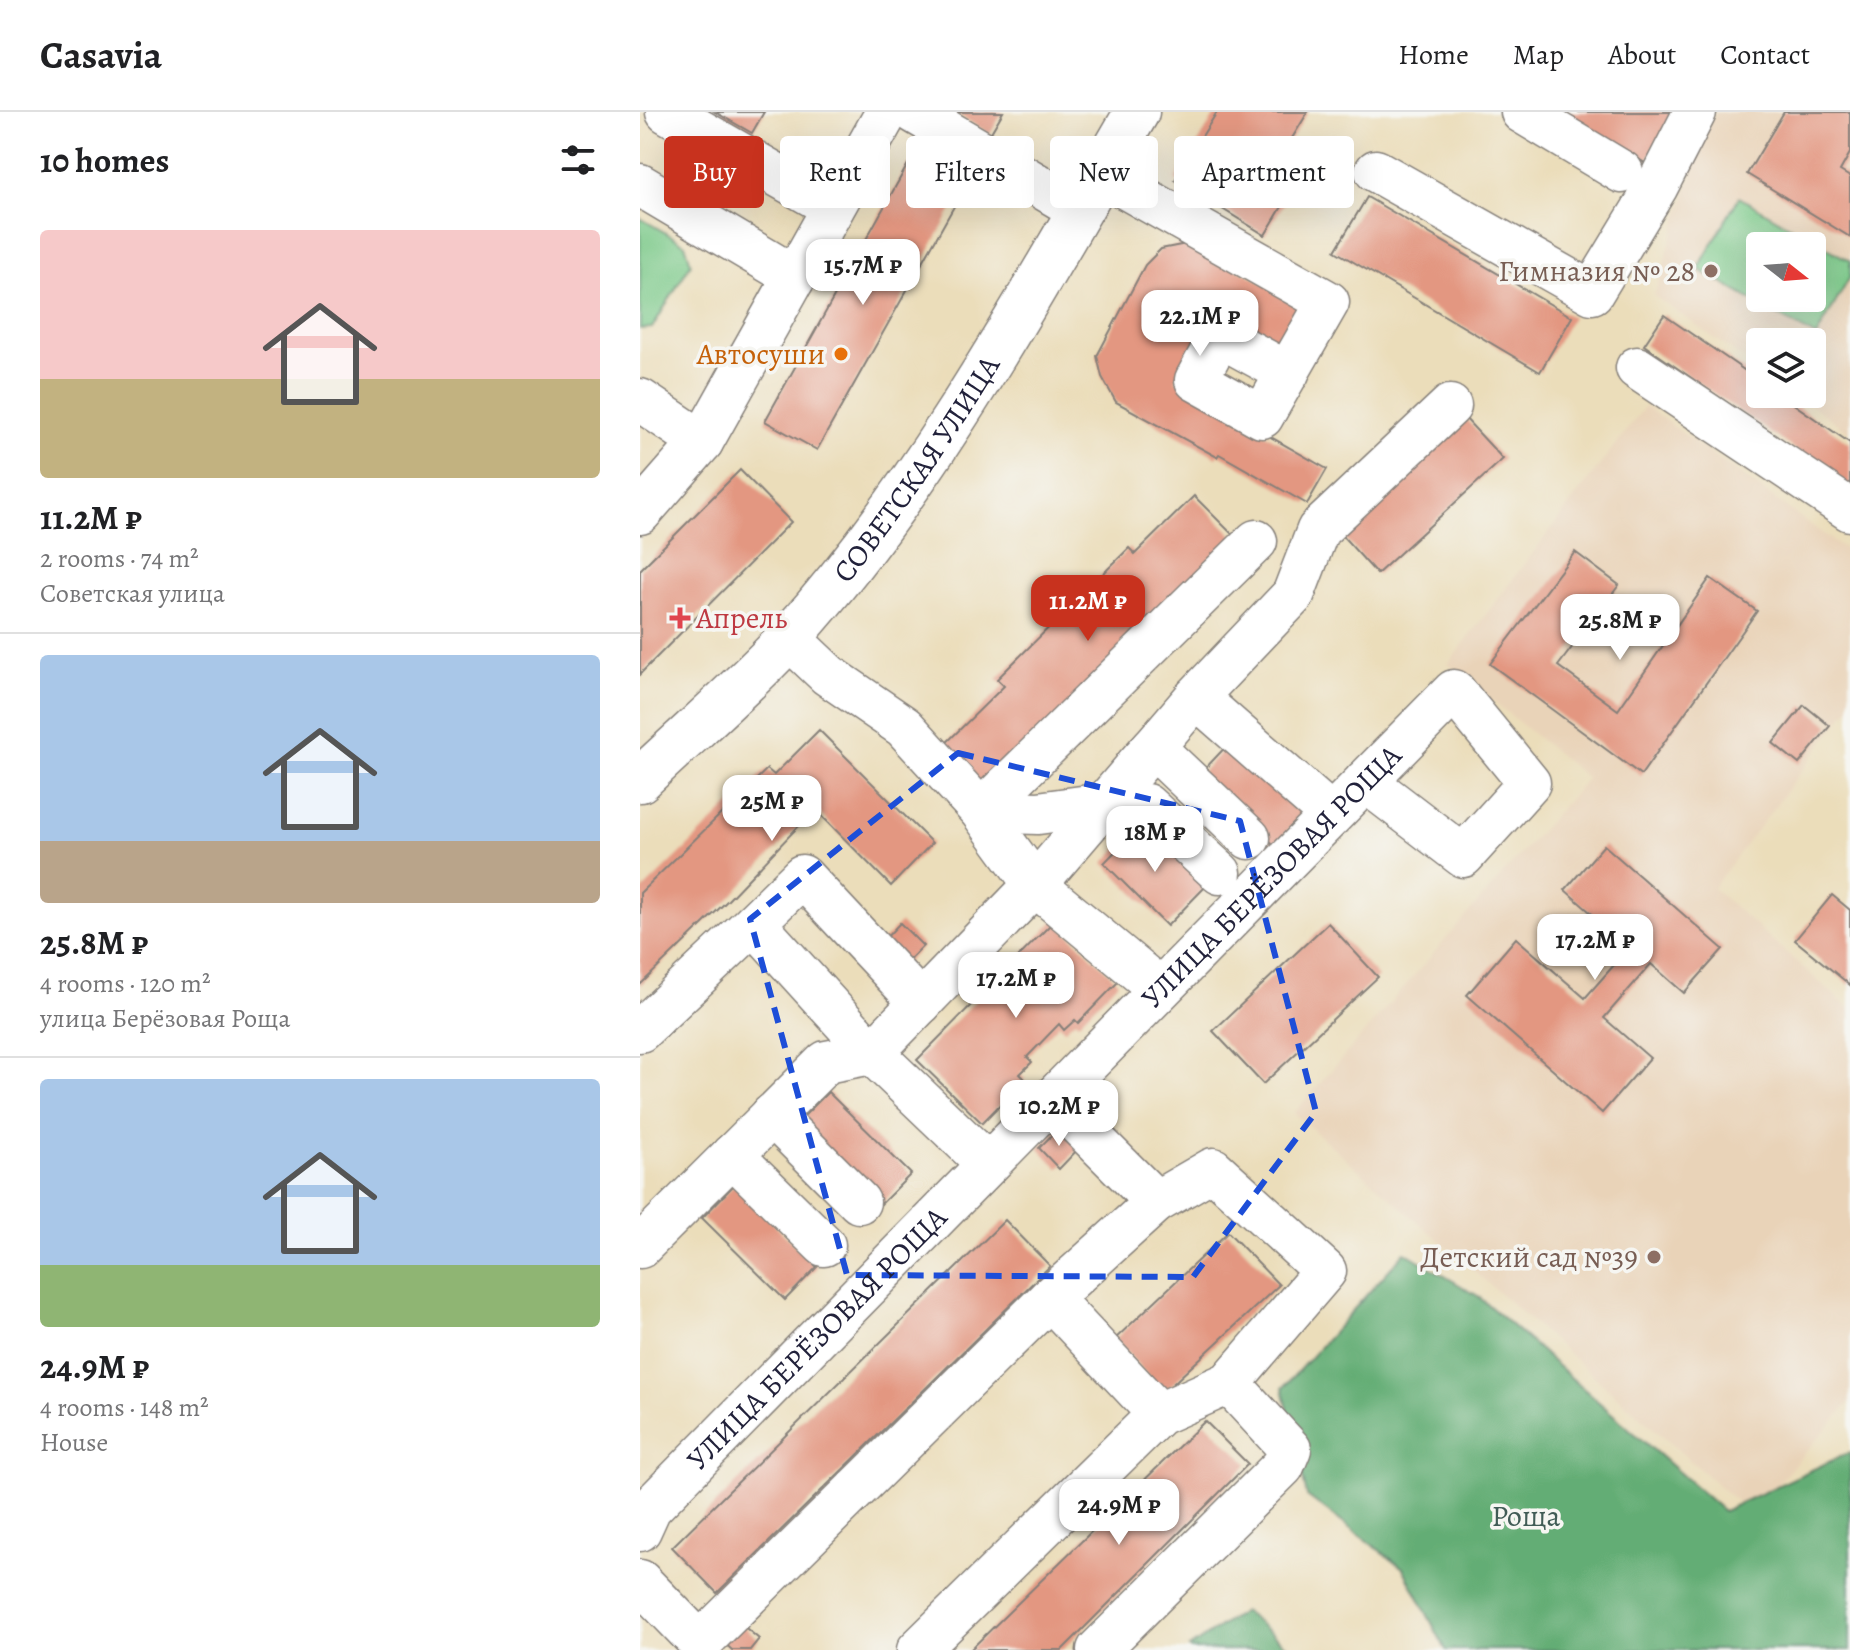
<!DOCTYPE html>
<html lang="en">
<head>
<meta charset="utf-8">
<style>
  body { margin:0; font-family:Alegreya,serif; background:#f6f6f6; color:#202124; height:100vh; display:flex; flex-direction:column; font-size:30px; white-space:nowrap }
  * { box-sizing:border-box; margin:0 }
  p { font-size:26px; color:#757577 }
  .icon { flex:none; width:44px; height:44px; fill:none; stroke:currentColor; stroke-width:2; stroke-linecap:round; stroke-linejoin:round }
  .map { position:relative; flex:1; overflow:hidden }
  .panel { display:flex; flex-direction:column; background:#fff; width:640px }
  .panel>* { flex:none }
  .guide { position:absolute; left:24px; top:24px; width:760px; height:72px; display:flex; gap:16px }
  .needle { width:52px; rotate:107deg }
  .fabs { position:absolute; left:1106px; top:120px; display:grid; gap:16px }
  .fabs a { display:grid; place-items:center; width:80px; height:80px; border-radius:8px; background:#fff; box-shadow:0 8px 32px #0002; font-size:40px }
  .price { position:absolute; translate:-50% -68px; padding:0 18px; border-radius:16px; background:#fff; color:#222; font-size:26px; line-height:52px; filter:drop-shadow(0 2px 4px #0008) }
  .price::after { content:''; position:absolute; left:50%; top:48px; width:24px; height:18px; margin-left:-12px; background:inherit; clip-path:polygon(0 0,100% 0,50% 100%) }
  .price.current { background:#c8321e; color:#fff }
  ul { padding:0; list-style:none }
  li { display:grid; align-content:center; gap:16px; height:424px; padding:0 40px }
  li+li { border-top:2px solid #e0e0e0 }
  li span { display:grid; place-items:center; height:248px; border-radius:8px; color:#555 }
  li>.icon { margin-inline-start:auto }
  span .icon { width:144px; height:144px; fill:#fffc; stroke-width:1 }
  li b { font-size:34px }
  h2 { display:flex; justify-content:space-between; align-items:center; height:96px; padding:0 40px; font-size:34px }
  .pill { padding:0 28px; border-radius:8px; background:#fff; box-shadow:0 8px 32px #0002; font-size:28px; line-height:72px }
  .pill.current { background:#c8321e; color:#fff }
  header { display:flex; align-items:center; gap:48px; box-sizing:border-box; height:112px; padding:0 40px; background:#fff; border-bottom:2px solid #e0e0e0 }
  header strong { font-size:38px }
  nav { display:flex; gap:44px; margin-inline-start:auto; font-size:28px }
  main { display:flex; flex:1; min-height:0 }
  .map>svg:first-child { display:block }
  .built { fill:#e9d3b8; fill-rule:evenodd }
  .green { fill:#7bc989; stroke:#4e7662; stroke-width:2; fill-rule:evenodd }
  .forest { fill:#64ad75; stroke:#436858; stroke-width:2 }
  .building { fill:#e39781 }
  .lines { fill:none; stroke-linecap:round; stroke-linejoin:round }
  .minor-casing { stroke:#86807a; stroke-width:45 }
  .major-casing { stroke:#86807a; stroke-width:47 }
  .minor { stroke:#fff; stroke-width:42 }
  .major { stroke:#fff; stroke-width:44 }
  .marked { fill:none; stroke:#1d4ed8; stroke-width:6; stroke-dasharray:16 10; stroke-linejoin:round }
  .education-dot { fill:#8d6e63; stroke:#f6f6f2; stroke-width:3 }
  .food-dot { fill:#e8710a; stroke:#f6f6f2; stroke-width:3 }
  .health-dot { fill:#e0444e; stroke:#f6f6f2; stroke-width:3 }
  .labels { text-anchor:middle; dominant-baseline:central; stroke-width:7; stroke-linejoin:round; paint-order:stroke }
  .education-label { font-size:30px; fill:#785e54; stroke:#f6f6f2; text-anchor:end }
  .food-label { font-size:30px; fill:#c56008; stroke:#f6f6f2; text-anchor:end }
  .street-label { font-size:30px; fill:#22223b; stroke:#f6f6f2 }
  .health-label { font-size:30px; fill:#be3a42; stroke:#f6f6f2; text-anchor:start }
  .park-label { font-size:30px; fill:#415c56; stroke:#f6f6f2 }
</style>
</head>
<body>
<header>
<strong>Casavia</strong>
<nav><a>Home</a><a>Map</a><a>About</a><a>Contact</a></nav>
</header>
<main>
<section class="panel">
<h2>10 homes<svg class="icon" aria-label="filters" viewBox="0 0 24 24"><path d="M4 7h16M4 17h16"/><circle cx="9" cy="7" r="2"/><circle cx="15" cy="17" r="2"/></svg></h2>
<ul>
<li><span style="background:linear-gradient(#f6c9c9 60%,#c2b280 0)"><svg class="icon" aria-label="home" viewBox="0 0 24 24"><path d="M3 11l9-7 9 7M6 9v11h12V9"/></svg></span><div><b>11.2M ₽</b><p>2 rooms · 74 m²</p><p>Советская улица</p></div></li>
<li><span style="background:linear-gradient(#a9c7e8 75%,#b9a48a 0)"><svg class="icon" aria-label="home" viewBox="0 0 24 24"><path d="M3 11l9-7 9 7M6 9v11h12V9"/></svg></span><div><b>25.8M ₽</b><p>4 rooms · 120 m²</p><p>улица Берёзовая Роща</p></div></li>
<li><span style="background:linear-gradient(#a9c7e8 75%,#8fb573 0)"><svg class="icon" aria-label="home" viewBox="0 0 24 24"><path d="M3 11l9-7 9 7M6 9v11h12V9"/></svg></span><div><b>24.9M ₽</b><p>4 rooms · 148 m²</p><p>House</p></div></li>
</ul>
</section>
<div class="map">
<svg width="1210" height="1538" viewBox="0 0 1210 1538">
  <rect width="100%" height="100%" fill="#f6f6f2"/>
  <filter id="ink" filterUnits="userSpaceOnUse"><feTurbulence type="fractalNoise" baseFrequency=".0125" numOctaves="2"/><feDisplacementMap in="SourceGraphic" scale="16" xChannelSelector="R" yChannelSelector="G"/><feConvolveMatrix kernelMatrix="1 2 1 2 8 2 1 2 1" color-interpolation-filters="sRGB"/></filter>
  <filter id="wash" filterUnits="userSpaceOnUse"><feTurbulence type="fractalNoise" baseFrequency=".006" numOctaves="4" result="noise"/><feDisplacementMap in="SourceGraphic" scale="32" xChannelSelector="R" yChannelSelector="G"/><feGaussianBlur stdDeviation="1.8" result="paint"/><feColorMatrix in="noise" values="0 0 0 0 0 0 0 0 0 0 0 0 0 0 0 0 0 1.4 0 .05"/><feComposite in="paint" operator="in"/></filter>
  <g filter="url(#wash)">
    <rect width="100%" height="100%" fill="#ebddba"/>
    <g class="built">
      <path d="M1076,0H1210V321L1155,282H1172V230H1120V258L1014,184L1064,22ZM1120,134H1172V186H1120Z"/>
      <polygon points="1005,294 1210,441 1210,595 1073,776 1210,897 1210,1290 1111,1402 654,1001 947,666 808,552"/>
    </g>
    <g class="green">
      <path d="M1099,85L1210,149V165L1176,225L1058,157ZM1120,134H1172V186H1120Z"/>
      <polygon points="0,106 45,132 51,151 12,216 0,217"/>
    </g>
    <g class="forest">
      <polygon points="765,1140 838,1184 1083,1399 1210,1340 1210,1538 806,1538 763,1456 667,1384 643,1276"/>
      <polygon points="603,1499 652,1538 552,1538 549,1536"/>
    </g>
    <g id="blocks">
      <g class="building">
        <polygon points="75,0 124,0 112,21"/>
        <polygon points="314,0 363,0 350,22"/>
        <polygon points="577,0 668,0 632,59 655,73 625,123 535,68"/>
        <polygon points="923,0 1037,0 1005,51"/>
        <polygon points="1144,0 1210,0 1210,41 1200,59 1210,65 1210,125 1107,62"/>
        <polygon points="268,52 321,82 177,338 125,309"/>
        <polygon points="727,85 932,205 900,260 695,139"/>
        <polygon points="551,131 665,194 640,239 573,201 536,268 600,304 594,315 599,307 687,357 667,392 579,342 577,345 476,290 462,265 457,244 505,153 521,137"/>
        <polygon points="1024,203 1120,269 1120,282 1139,282 1210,331 1210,376 1004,233"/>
        <polygon points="824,305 863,347 737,462 699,420"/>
        <polygon points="100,358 151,410 0,562 0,458"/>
        <polygon points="554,384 600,430 342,683 298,639 364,574 357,567 489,436 495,442"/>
        <polygon points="935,440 979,473 918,554 978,598 1070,466 1117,499 1001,663 850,552"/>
        <polygon points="1164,593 1190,614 1159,652 1133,631"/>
        <polygon points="179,618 292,731 251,774 175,697 88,788 0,873 0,781 127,657 134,663"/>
        <polygon points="592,628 666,700 634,733 561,661"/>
        <polygon points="503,711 567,773 527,814 464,751"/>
        <polygon points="964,733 1083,837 1044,881 1011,852 964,906 1010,946 962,1001 827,883 876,826 945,886 990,835 925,778"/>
        <polygon points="1192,783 1210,798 1210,873 1155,828"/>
        <polygon points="415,808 478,870 438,911 435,908 424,918 419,912 387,945 392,950 380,962 385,967 342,1011 277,948"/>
        <polygon points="260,811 283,834 263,854 240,832"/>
        <polygon points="688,811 738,865 623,972 573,919"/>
        <polygon points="188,980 271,1062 238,1095 155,1013"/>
        <polygon points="419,1016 439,1036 419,1057 399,1036"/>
        <polygon points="94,1073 177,1155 145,1188 62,1106"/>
        <polygon points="365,1108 410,1154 77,1481 32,1435"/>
        <polygon points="588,1120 639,1173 523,1281 475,1227"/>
        <polygon points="565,1309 608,1352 422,1538 330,1538"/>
        <polygon points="95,1507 119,1527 110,1538 92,1538 79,1526"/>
      </g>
    </g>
  </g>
  <g filter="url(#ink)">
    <use href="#blocks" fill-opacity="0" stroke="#86807a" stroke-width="2"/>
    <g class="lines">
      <defs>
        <g id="minor">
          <polyline points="27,0 193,95"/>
          <polyline points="274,0 440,98"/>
          <polyline points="882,0 982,60"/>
          <polyline points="736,59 952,181 1017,74 1055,0"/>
          <polyline points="461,62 688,190 622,305 556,268 580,224 648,261"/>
          <polyline points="0,73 155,165"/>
          <polyline points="997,256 1210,398"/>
          <polyline points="0,288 62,330"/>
          <polyline points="0,401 62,330 247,0"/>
          <polyline points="149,526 188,563 264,615 341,699 395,773 520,877"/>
          <polyline points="556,585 653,483 678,418 810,294"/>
          <polyline points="496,654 513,635 609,726"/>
          <polyline points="341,699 616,429"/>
          <polyline points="341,699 398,701 464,692 506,693 580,761"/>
          <polyline points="114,811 162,764 281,891"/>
          <polyline points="0,919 114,811 232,941 395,773 556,585 691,703"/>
          <polyline points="132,1003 219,1090"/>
          <polyline points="92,1043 184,1133"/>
          <polyline points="0,1135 186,950 232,941 348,1052"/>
          <polyline points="410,1186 519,1302"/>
          <path id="s1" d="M0,1418L10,1396L814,579L889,671L823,744L725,669"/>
          <polyline points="0,1469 60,1531 410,1186 516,1090 413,987"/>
          <polyline points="278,1538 519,1302 589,1271 685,1159 573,1057 516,1090"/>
          <polyline points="458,1538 643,1354 650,1337 589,1271"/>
        </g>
        <g id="major">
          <path id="s2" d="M0,668C49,621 103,576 149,526C290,369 391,181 497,0"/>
        </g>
      </defs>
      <use href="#minor" class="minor-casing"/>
      <use href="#major" class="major-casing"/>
      <use href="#minor" class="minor"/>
      <use href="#major" class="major"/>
    </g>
  </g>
  <path class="marked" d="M318,641L600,709L676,1000L553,1165L207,1163L110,807Z"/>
  <g class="education-dot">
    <circle cx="1071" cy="159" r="8"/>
    <circle cx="1014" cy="1145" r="8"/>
  </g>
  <circle class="food-dot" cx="201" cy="242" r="8"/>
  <path class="health-dot" d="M36 494h8v8h8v8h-8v8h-8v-8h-8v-8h8z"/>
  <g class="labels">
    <g class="education-label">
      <text x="1055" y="159">Гимназия № 28</text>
      <text x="998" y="1145">Детский сад №39</text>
    </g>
    <g class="food-label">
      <text x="185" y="242">Автосуши</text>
    </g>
    <g class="street-label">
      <text stroke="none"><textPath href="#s2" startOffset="418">СОВЕТСКАЯ УЛИЦА</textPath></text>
      <text stroke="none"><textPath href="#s1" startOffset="910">УЛИЦА БЕРЁЗОВАЯ РОЩА</textPath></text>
      <text stroke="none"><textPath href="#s1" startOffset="262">УЛИЦА БЕРЁЗОВАЯ РОЩА</textPath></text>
    </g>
    <g class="health-label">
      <text x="56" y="506">Апрель</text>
    </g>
    <g class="park-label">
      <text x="886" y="1404">Роща</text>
    </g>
  </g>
</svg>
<div class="fabs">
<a><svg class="needle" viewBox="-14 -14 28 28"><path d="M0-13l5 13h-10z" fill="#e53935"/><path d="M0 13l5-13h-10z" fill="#757577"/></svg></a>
<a><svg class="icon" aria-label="layers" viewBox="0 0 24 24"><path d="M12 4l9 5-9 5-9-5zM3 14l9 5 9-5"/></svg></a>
</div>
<b class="price" style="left:223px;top:195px">15.7M ₽</b>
<b class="price" style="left:560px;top:246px">22.1M ₽</b>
<b class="price current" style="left:448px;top:531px">11.2M ₽</b>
<b class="price" style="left:980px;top:550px">25.8M ₽</b>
<b class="price" style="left:132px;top:731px">25M ₽</b>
<b class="price" style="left:515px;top:762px">18M ₽</b>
<b class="price" style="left:955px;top:870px">17.2M ₽</b>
<b class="price" style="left:376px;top:908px">17.2M ₽</b>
<b class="price" style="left:419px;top:1036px">10.2M ₽</b>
<b class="price" style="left:479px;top:1435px">24.9M ₽</b>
<div class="guide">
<a class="pill current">Buy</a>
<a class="pill">Rent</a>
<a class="pill">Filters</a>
<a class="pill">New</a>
<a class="pill">Apartment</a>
</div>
</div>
</main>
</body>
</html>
